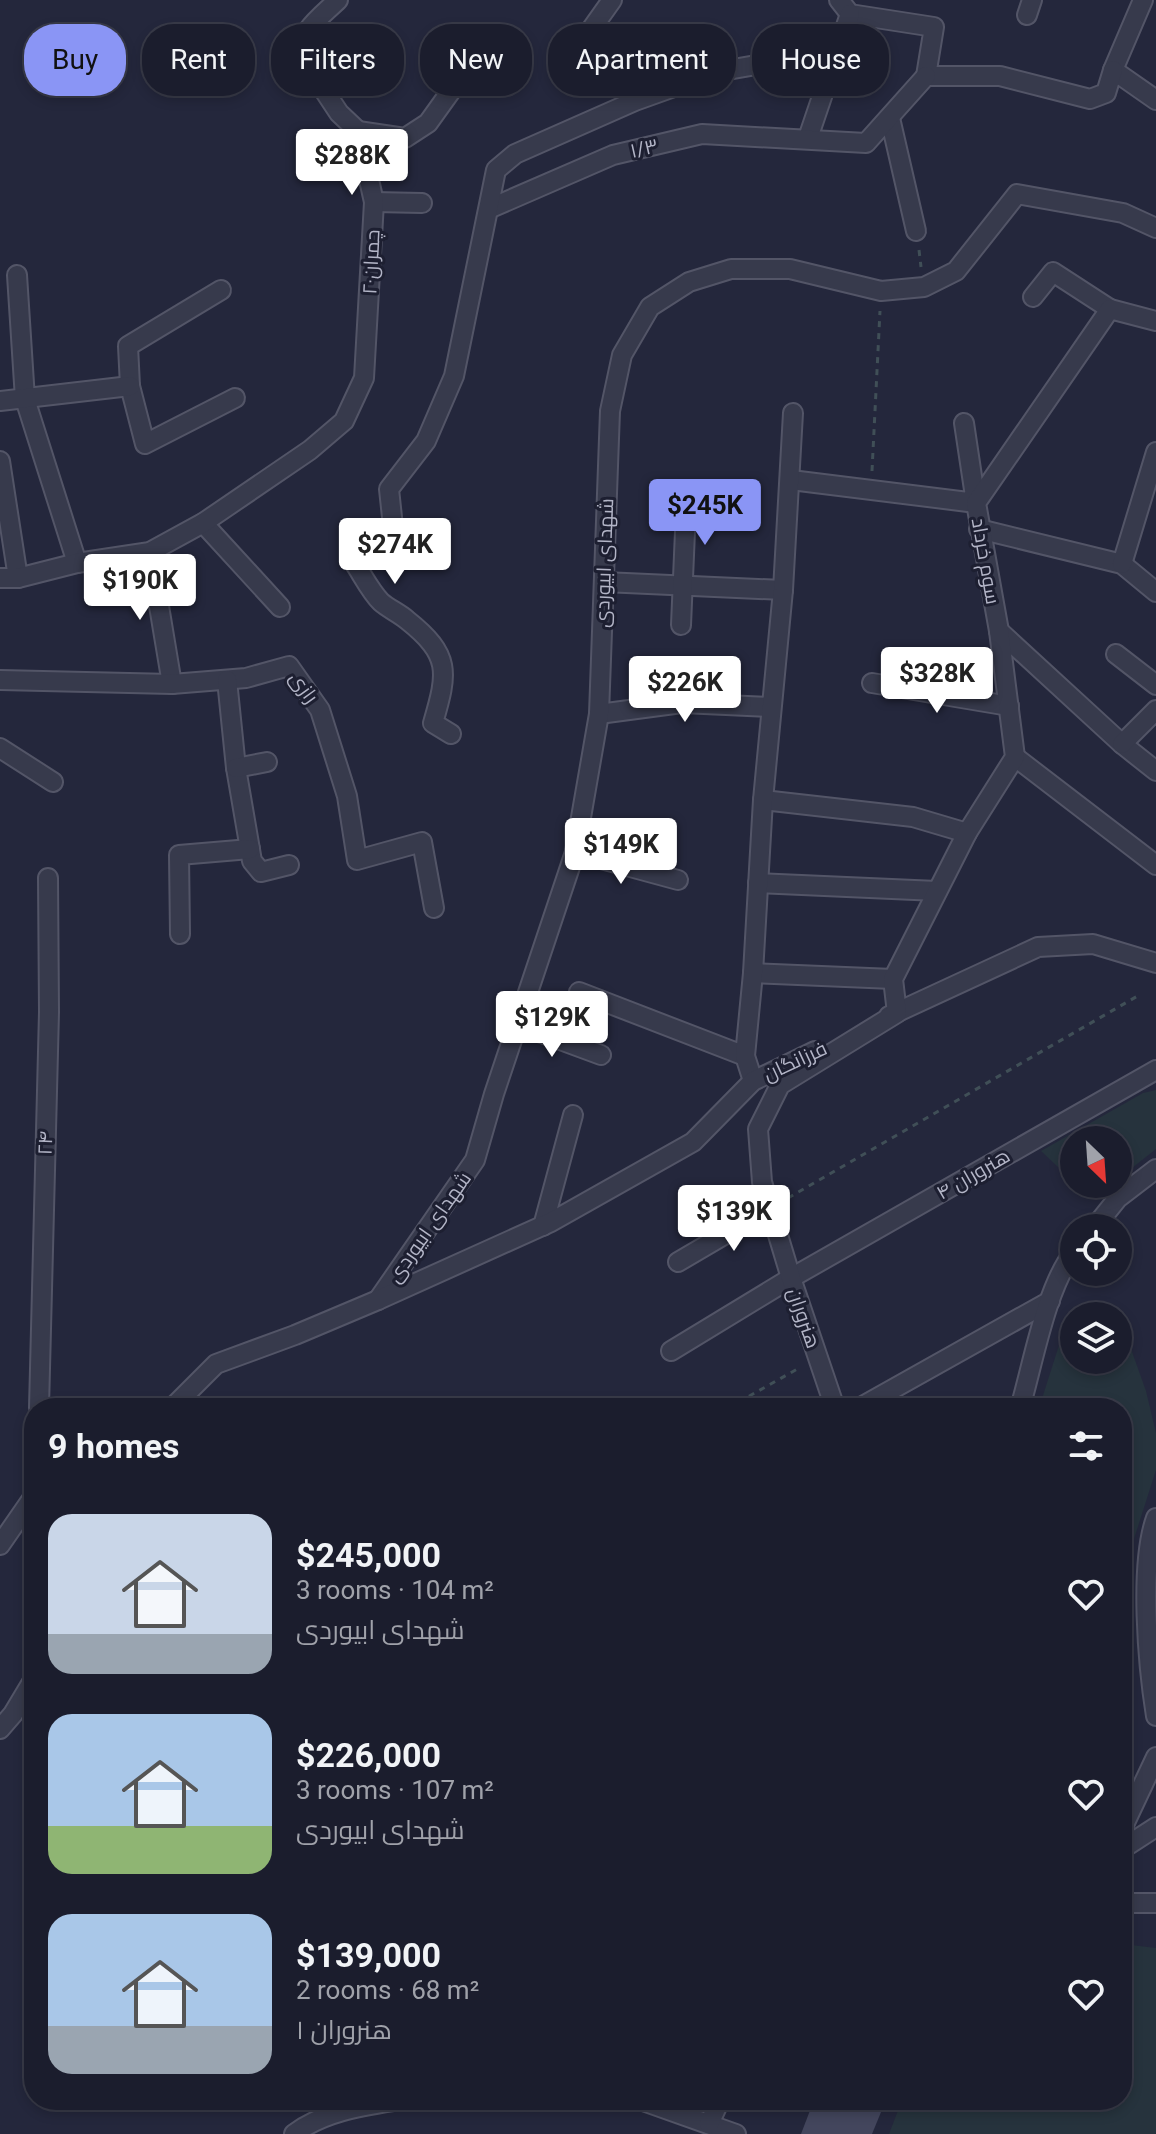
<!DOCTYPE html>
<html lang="en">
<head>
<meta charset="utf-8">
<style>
  body { margin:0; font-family:Roboto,Cairo,sans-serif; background:#282a39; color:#f1f3f6; height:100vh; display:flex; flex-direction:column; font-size:30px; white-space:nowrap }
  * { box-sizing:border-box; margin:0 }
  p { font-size:26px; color:#a0a2aa }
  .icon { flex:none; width:44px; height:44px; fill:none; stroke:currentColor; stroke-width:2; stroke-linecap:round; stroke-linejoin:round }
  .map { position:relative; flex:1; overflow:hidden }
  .sheet { position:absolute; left:24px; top:1398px; width:1108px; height:712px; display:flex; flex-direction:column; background:#1b1d2d; border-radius:32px; box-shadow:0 4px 12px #0003,0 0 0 2px #393b49 }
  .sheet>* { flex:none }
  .hud { position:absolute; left:24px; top:24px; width:1108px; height:72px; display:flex; gap:16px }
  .needle { width:52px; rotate:155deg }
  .tools { position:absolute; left:1060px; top:1126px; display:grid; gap:16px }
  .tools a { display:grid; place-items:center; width:72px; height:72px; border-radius:50%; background:#1b1d2d; box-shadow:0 4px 12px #0003,0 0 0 2px #393b49; font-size:40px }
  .price { position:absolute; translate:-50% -68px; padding:0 18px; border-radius:8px; background:#fff; color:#222; font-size:26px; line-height:52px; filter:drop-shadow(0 2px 4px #0008) }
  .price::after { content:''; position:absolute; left:50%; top:48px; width:24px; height:18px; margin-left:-12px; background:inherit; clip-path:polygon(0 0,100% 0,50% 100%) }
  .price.on { background:#8a95f5; color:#111 }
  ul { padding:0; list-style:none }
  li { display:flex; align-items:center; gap:24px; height:200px; padding:0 24px }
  li span { display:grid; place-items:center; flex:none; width:224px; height:160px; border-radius:24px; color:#555 }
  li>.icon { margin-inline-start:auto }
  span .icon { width:96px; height:96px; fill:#fffc; stroke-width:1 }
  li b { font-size:34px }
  h2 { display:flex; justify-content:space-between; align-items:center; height:96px; padding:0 24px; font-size:34px }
  .pill { padding:0 28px; border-radius:32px; background:#1b1d2d; box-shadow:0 4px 12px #0003,0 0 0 2px #393b49; font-size:28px; line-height:72px }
  .pill.on { background:#8a95f5; color:#111 }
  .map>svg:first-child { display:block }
  .green { fill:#26333d }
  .building { fill:#43465d }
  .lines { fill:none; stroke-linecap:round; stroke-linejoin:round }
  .minor-casing { stroke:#535567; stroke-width:22 }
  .path { stroke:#404f57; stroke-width:3; stroke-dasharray:6 6; stroke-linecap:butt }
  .minor { stroke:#373a4c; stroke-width:18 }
  .labels { text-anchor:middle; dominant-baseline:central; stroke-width:6; stroke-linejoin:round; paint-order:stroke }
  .street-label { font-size:20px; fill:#b3b5c7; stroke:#1d1f31 }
</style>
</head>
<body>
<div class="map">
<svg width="1156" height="2134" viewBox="0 0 1156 2134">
  <rect width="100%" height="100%" fill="#24273c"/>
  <g class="green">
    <polygon points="1156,1090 1156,1149 1118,1179 1118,1140 1074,1140 1074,1182 1041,1151 1143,1093"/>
    <polygon points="1068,1317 1074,1319 1074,1360 1118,1360 1118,1332 1126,1335 1146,1391 1156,1433 1156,1470 1133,1542 1128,1659 1122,1695 1122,1408 1039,1408"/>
    <polygon points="1122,1944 1156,1948 1156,2134 889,2134 902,2100 1122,2100"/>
  </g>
  <polygon class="building" points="814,2100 886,2100 872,2134 801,2134"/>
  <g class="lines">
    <defs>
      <g id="minor">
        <polyline points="839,0 850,14 934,27 926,76"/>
        <polyline points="1143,0 1113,70 1156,100"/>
        <polyline points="1027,15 1032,0"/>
        <polyline points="573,55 612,0"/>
        <polyline points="926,76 1000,76 1090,99 1106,93 1113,70"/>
        <polyline points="890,118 916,231"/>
        <polyline points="358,131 405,138 428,123 489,38"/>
        <polyline points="808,138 850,14"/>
        <polyline points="374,202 422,203"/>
        <polyline points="491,208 613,155 702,134 866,143 926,76"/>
        <polyline points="17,275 25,399 77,563"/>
        <polyline points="221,290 128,346 130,386 145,444 235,398"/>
        <polyline points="1033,297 1053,272 1110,309"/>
        <polyline points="0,401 130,386"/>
        <polyline points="0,461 18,578"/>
        <polyline points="791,480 976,503 964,423"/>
        <polyline points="203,523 280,607"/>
        <polyline points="979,529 1122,564 1156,592"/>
        <polyline points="150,552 172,684"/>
        <polyline points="1122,564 1156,452"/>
        <path d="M0,578H18L77,563L150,552L203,523L310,450L344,421L364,378L374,202L358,131L339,113L302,57C295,34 323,15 338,0"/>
        <polyline points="604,582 783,590"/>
        <polyline points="681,625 686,508"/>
        <polyline points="999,631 1122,744 1156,771"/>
        <polyline points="1116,654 1156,685"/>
        <polyline points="0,680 172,684 246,678 289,666 320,710 347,796 357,860 422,842 434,908"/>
        <polyline points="227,680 236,768 252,861 261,872 289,865"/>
        <polyline points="872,683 1009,706"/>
        <polyline points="599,714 682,703 771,707"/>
        <path d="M451,734L433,723C448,672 451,655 407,620C399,613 389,609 381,602C370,591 362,574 353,561L394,536L389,489L426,441L454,376L496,170L515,154L635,101L716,72L779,61L832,66"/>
        <polyline points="1122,744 1156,710"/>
        <polyline points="0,748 53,782"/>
        <polyline points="1015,757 1156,865"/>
        <polyline points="236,768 267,762"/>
        <polyline points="763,800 913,817 967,833"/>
        <polyline points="575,852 678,880"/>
        <polyline points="758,883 937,891"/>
        <polyline points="180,934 179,855 250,849"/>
        <polyline points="753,973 893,979"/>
        <polyline points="579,992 745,1056"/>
        <polyline points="889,1016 1038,947 1093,944 1156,963"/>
        <polyline points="517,1024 601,1055"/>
        <polyline points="753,1081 745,1056 753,973 763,800 783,590 793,413"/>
        <polyline points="543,1226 573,1115"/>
        <polyline points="1094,1228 1118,1198 1156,1169"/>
        <polyline points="678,1262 770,1208"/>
        <polyline points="378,1300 475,1160 494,1094 575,852 599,714 610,411 622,355 650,307 689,282 731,269 790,269 881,291 924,287 956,271 1017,194 1123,213 1156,228"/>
        <polyline points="671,1351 791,1278 1156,1070"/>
        <polyline points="39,1408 49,1012 48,878"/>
        <polyline points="172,1408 216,1364 295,1335 378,1300 551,1222 693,1142 753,1081 815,1051"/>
        <polyline points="835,1408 791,1278 762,1182 758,1129 780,1085 897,1013 893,979 967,833 1015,757 999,631 976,503 1110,309 1156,321"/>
        <polyline points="859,1408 1050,1301"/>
        <path d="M1020,1408C1033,1364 1046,1287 1074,1252"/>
        <path d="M1156,1518C1139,1565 1148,1666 1156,1716"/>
        <polyline points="0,1545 34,1496"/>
        <polyline points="0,1729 13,1714 34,1679"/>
        <polyline points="1122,1829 1156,1757"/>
        <polyline points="1122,1849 1156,1827"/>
        <polyline points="1122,1903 1156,1903"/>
        <polyline points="640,2100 736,2134"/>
        <polyline points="709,2124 720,2100"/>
        <path d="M294,2134C324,2111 363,2106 400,2100"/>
      </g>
    </defs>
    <use href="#minor" class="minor-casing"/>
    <g class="path">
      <polyline points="919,250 921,267"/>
      <polyline points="872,471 880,311"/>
      <polyline points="788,1198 1141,994"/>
      <polyline points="728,1408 801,1367"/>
    </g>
    <use href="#minor" class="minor"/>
  </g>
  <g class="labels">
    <g class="street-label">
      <text transform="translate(644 148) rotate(-13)">۱/۳</text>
      <text transform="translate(371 262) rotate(-87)">چمران۲۰</text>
      <text transform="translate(986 561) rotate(80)">سوم خرداد</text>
      <text transform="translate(604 563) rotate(-88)">شهدای ابیوردی</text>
      <text transform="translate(304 687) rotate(54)">رازی</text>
      <text transform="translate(795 1061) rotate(-25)">فرزانگان</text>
      <text transform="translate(45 1143) rotate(-88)">۲۴</text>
      <text transform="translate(973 1174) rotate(-30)">هنروران ۴</text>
      <text transform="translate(429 1227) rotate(-55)">شهدای ابیوردی</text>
      <text transform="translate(804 1318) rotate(71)">هنروران</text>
    </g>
  </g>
</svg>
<div class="tools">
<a><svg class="needle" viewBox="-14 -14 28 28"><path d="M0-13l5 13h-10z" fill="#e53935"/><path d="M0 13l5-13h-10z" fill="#a0a2aa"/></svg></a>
<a><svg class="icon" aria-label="locate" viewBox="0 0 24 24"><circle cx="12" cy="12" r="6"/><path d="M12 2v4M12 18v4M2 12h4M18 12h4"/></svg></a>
<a><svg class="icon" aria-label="layers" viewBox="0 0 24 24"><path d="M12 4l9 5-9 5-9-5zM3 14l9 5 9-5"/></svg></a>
</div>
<b class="price" style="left:352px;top:197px">$288K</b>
<b class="price on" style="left:705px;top:547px">$245K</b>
<b class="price" style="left:395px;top:586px">$274K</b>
<b class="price" style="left:140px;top:622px">$190K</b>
<b class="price" style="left:937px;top:715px">$328K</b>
<b class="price" style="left:685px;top:724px">$226K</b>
<b class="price" style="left:621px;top:886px">$149K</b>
<b class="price" style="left:552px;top:1059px">$129K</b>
<b class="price" style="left:734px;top:1253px">$139K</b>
<div class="hud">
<a class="pill on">Buy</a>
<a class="pill">Rent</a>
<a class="pill">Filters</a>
<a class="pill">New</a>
<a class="pill">Apartment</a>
<a class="pill">House</a>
</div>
<section class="sheet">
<h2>9 homes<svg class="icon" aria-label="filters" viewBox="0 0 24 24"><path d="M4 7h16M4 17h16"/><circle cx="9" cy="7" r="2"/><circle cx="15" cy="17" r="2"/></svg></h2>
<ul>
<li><span style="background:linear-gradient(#c9d6e8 75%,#9aa5b1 0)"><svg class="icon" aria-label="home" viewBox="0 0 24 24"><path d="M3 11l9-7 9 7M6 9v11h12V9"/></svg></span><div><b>$245,000</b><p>3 rooms · 104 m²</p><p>شهدای ابیوردی</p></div><svg class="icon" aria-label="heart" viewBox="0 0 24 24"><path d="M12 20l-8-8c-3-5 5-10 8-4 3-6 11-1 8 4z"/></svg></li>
<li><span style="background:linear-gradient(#a9c7e8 70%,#8fb573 0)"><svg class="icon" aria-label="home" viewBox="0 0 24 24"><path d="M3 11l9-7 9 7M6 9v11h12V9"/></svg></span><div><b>$226,000</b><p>3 rooms · 107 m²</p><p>شهدای ابیوردی</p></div><svg class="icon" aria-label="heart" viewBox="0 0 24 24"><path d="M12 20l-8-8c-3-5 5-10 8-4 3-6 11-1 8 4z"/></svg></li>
<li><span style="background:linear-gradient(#a9c7e8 70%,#9aa5b1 0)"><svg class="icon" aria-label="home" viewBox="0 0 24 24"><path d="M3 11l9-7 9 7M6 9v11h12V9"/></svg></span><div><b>$139,000</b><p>2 rooms · 68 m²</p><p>هنروران ۱</p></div><svg class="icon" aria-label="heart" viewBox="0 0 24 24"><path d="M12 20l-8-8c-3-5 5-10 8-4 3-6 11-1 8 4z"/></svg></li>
</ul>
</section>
</div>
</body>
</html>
